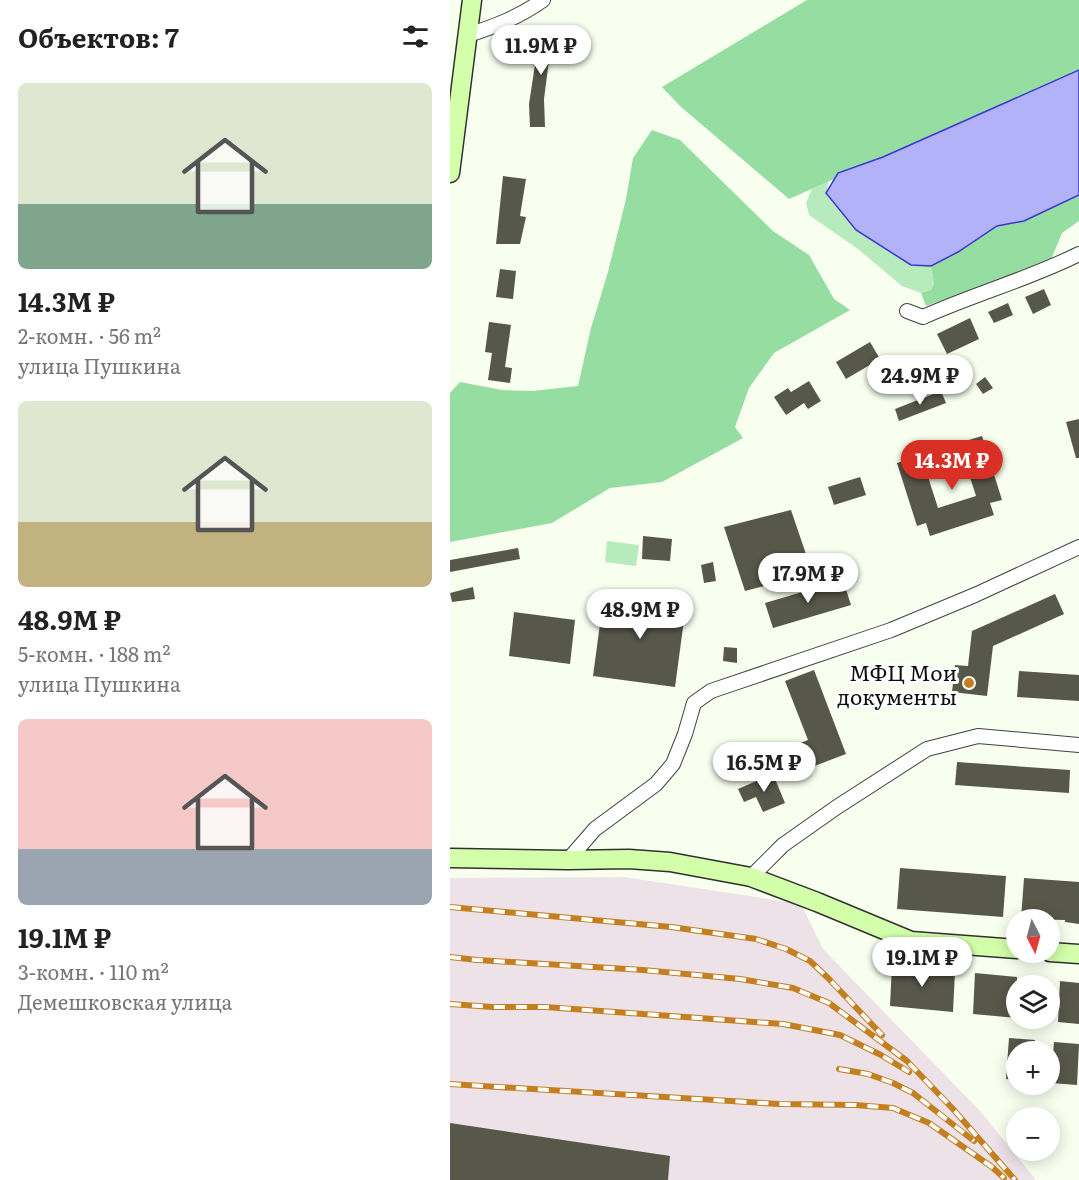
<!DOCTYPE html>
<html lang="ru">
<head>
<meta charset="utf-8">
<style>
  body { margin:0; font-family:Literata,serif; background:#f6f6f6; color:#222; height:100vh; display:flex; flex-direction:column; font-size:22px; white-space:nowrap }
  * { box-sizing:border-box; margin:0 }
  p { font-size:20px; color:#767676 }
  .icon { flex:none; width:33px; height:33px; fill:none; stroke:currentColor; stroke-width:2; stroke-linecap:round; stroke-linejoin:round }
  .map { position:relative; flex:1; overflow:hidden }
  .drawer { display:flex; flex-direction:column; background:#fff; width:450px }
  .drawer>* { flex:none }
  .needle { width:39px; rotate:174deg }
  .tools { position:absolute; left:556px; top:909px; display:grid; gap:12px }
  .tools a { display:grid; place-items:center; width:54px; height:54px; border-radius:50%; background:#fff; box-shadow:0 3px 15px #0003; font-size:30px }
  .price { position:absolute; translate:-50% -51px; padding:0 14px; border-radius:21px; background:#fff; color:#222; font-size:20px; line-height:39px; filter:drop-shadow(0 2px 3px #0008) }
  .price::after { content:''; position:absolute; left:50%; top:36px; width:18px; height:14px; margin-left:-9px; background:inherit; clip-path:polygon(0 0,100% 0,50% 100%) }
  .price.current { background:#d93025; color:#fff }
  ul { padding:0; list-style:none }
  li { display:grid; align-content:center; gap:12px; height:318px; padding:0 18px }
  li span { display:grid; place-items:center; height:186px; border-radius:9px; color:#555 }
  li>.icon { margin-inline-start:auto }
  span .icon { width:108px; height:108px; fill:#fffc; stroke-width:1 }
  li b { font-size:26px }
  h2 { display:flex; justify-content:space-between; align-items:center; height:72px; padding:0 18px; font-size:26px }
  main { display:flex; flex:1; min-height:0 }
  .map>svg:first-child { display:block }
  .industrial { fill:#ede2e7 }
  .green { fill:#b7ebbd }
  .forest { fill:#96dda2 }
  .water { fill:#b2b2f9; stroke:#3a36d3; stroke-width:1.5 }
  .building { fill:#57574a }
  .lines { fill:none; stroke-linecap:round; stroke-linejoin:round }
  .street-casing { stroke:#414141; stroke-width:16 }
  .secondary-casing { stroke:#303030; stroke-width:21 }
  .street { stroke:#fff; stroke-width:14 }
  .secondary { stroke:#d3ffaa; stroke-width:18 }
  .rail-casing { stroke:#c47f20; stroke-width:6 }
  .rail { stroke:#fff; stroke-width:4; stroke-dasharray:11; stroke-linecap:butt }
  .poi-dot { fill:#c47f20; stroke:#fff; stroke-width:2 }
  .labels { text-anchor:middle; dominant-baseline:central; stroke-width:6; stroke-linejoin:round; paint-order:stroke }
  .poi-label { font-size:21px; fill:#0e0e0e; stroke:#fff; text-anchor:end }
</style>
</head>
<body>
<main>
<section class="drawer">
<h2>Объектов: 7<svg class="icon" aria-label="filters" viewBox="0 0 24 24"><path d="M4 7h16M4 17h16"/><circle cx="9" cy="7" r="2"/><circle cx="15" cy="17" r="2"/></svg></h2>
<ul>
<li><span style="background:linear-gradient(#dfe7d0 65%,#7fa58c 0)"><svg class="icon" aria-label="home" viewBox="0 0 24 24"><path d="M3 11l9-7 9 7M6 9v11h12V9"/></svg></span><div><b>14.3M ₽</b><p>2-комн. · 56 m²</p><p>улица Пушкина</p></div></li>
<li><span style="background:linear-gradient(#dfe7d0 65%,#c2b280 0)"><svg class="icon" aria-label="home" viewBox="0 0 24 24"><path d="M3 11l9-7 9 7M6 9v11h12V9"/></svg></span><div><b>48.9M ₽</b><p>5-комн. · 188 m²</p><p>улица Пушкина</p></div></li>
<li><span style="background:linear-gradient(#f6c9c9 70%,#9aa5b1 0)"><svg class="icon" aria-label="home" viewBox="0 0 24 24"><path d="M3 11l9-7 9 7M6 9v11h12V9"/></svg></span><div><b>19.1M ₽</b><p>3-комн. · 110 m²</p><p>Демешковская улица</p></div></li>
</ul>
</section>
<div class="map">
<svg width="629" height="1180" viewBox="0 0 629 1180">
  <rect width="100%" height="100%" fill="#f8ffef"/>
  <polygon class="industrial" points="174,877 351,904 373,949 531,1112 586,1180 0,1180 0,878"/>
  <g class="green">
    <polygon points="379,181 376,193 461,265 481,266 484,284 481,290 471,293 452,286 408,249 359,215 356,203 362,189"/>
    <polygon points="157,541 189,545 186,566 155,562"/>
  </g>
  <g class="forest">
    <polygon points="357,0 629,0 629,70 339,199 230,106 212,87"/>
    <polygon points="202,130 230,140 323,231 359,255 384,299 400,310 324,353 299,388 285,427 293,438 212,482 160,488 102,523 0,542 0,393 10,382 52,390 82,391 128,386 141,328 158,272 176,199 183,158"/>
    <polygon points="629,184 629,221 612,233 600,262 476,306 471,293 481,290 484,284 481,266 547,226 574,221"/>
  </g>
  <polygon class="water" points="629,70 629,195 574,221 547,226 508,252 481,266 461,265 406,230 376,193 388,173 433,157"/>
  <g class="building">
    <polygon points="84,33 101,35 99,49 118,53 116,63 99,60 94,99 95,127 80,127 79,104 86,58 80,57"/>
    <polygon points="53,176 76,179 70,216 76,217 70,244 46,244"/>
    <polygon points="50,269 66,271 63,299 46,297"/>
    <polygon points="594,289 601,305 583,314 575,297"/>
    <polygon points="558,303 563,315 544,323 538,312"/>
    <polygon points="520,318 529,339 497,354 487,334"/>
    <polygon points="39,322 61,325 55,367 62,368 60,383 38,380 42,353 35,352"/>
    <polygon points="420,342 430,359 396,379 386,362"/>
    <polygon points="535,377 543,388 533,394 526,384"/>
    <polygon points="359,381 371,401 358,409 354,403 336,415 324,397 338,388 341,392"/>
    <polygon points="491,391 496,403 449,421 445,409"/>
    <polygon points="629,419 629,458 626,458 616,422"/>
    <polygon points="532,436 552,500 540,503 544,515 480,536 476,523 467,526 447,463 471,455 488,508 526,496 509,443"/>
    <polygon points="410,477 416,495 384,505 378,487"/>
    <polygon points="341,510 358,560 314,571 318,585 295,591 274,527"/>
    <polygon points="193,536 222,539 220,561 192,559"/>
    <polygon points="68,548 70,559 0,572 0,560"/>
    <polygon points="263,562 266,581 254,583 251,565"/>
    <polygon points="393,580 401,605 323,628 315,603"/>
    <polygon points="23,587 25,599 2,602 0,593"/>
    <polygon points="154,594 236,605 225,687 143,676"/>
    <polygon points="605,594 614,614 543,646 537,696 502,692 505,665 518,666 522,631"/>
    <polygon points="64,612 125,620 120,664 59,656"/>
    <polygon points="274,647 287,648 287,663 273,661"/>
    <polygon points="364,670 396,754 341,775 332,750 358,740 335,681"/>
    <polygon points="569,671 629,675 629,701 567,697"/>
    <polygon points="507,762 620,770 619,793 505,785"/>
    <polygon points="323,774 335,803 313,812 306,797 294,802 288,789"/>
    <polygon points="450,868 556,876 553,917 447,909"/>
    <polygon points="574,878 629,882 629,924 615,922 615,920 571,919"/>
    <polygon points="442,965 505,971 503,1012 440,1006"/>
    <polygon points="525,973 567,977 567,1018 523,1014"/>
    <polygon points="610,981 629,983 629,1024 608,1022"/>
    <polygon points="559,1038 585,1040 584,1052 567,1052 567,1080 556,1079"/>
    <polygon points="604,1042 629,1044 627,1085 601,1083"/>
    <polygon points="0,1123 220,1156 218,1180 0,1180"/>
  </g>
  <g class="lines">
    <defs>
      <g id="street">
        <path d="M18,35C46,26 69,17 93,0"/>
        <path d="M457,311L473,317C524,294 579,279 629,254"/>
        <polyline points="118,860 145,829 206,784 223,764 235,734 244,703 261,691 441,630 525,595 629,547"/>
        <polyline points="301,877 333,845 387,807 477,749 528,736 629,745"/>
      </g>
      <g id="secondary">
        <polyline points="0,173 22,0"/>
        <polyline points="0,858 118,860 179,859 220,862 301,877 367,902 461,941 567,949"/>
        <polyline points="600,952 629,954"/>
      </g>
    </defs>
    <use href="#street" class="street-casing"/>
    <use href="#secondary" class="secondary-casing"/>
    <use href="#street" class="street"/>
    <use href="#secondary" class="secondary"/>
    <defs>
      <g id="rail">
        <polyline points="0,907 221,927 306,939 336,949 360,961 378,978 432,1035"/>
        <polyline points="0,957 27,960 193,970 290,979 343,988 379,1003 457,1061 503,1109 565,1180"/>
        <polyline points="0,1004 42,1007 95,1007 333,1024 390,1035 431,1055 459,1072"/>
        <polyline points="389,1069 418,1074 443,1083 463,1093 524,1141"/>
        <polyline points="0,1084 329,1104 405,1105 443,1108 479,1123 542,1167 554,1178"/>
      </g>
    </defs>
    <use href="#rail" class="rail-casing"/>
    <use href="#rail" class="rail"/>
  </g>
  <circle class="poi-dot" cx="519" cy="683" r="6"/>
  <g class="labels">
    <g class="poi-label">
      <text x="507" y="671">МФЦ Мои<tspan x="507" dy="24">документы</tspan></text>
    </g>
  </g>
</svg>
<div class="tools">
<a><svg class="needle" viewBox="-14 -14 28 28"><path d="M0-13l5 13h-10z" fill="#e53935"/><path d="M0 13l5-13h-10z" fill="#767676"/></svg></a>
<a><svg class="icon" aria-label="layers" viewBox="0 0 24 24"><path d="M12 4l9 5-9 5-9-5zM3 14l9 5 9-5"/></svg></a>
<a>+</a>
<a>−</a>
</div>
<b class="price" style="left:91px;top:76px">11.9M ₽</b>
<b class="price" style="left:470px;top:406px">24.9M ₽</b>
<b class="price current" style="left:502px;top:491px">14.3M ₽</b>
<b class="price" style="left:358px;top:604px">17.9M ₽</b>
<b class="price" style="left:190px;top:640px">48.9M ₽</b>
<b class="price" style="left:314px;top:793px">16.5M ₽</b>
<b class="price" style="left:472px;top:988px">19.1M ₽</b>
</div>
</main>
</body>
</html>
